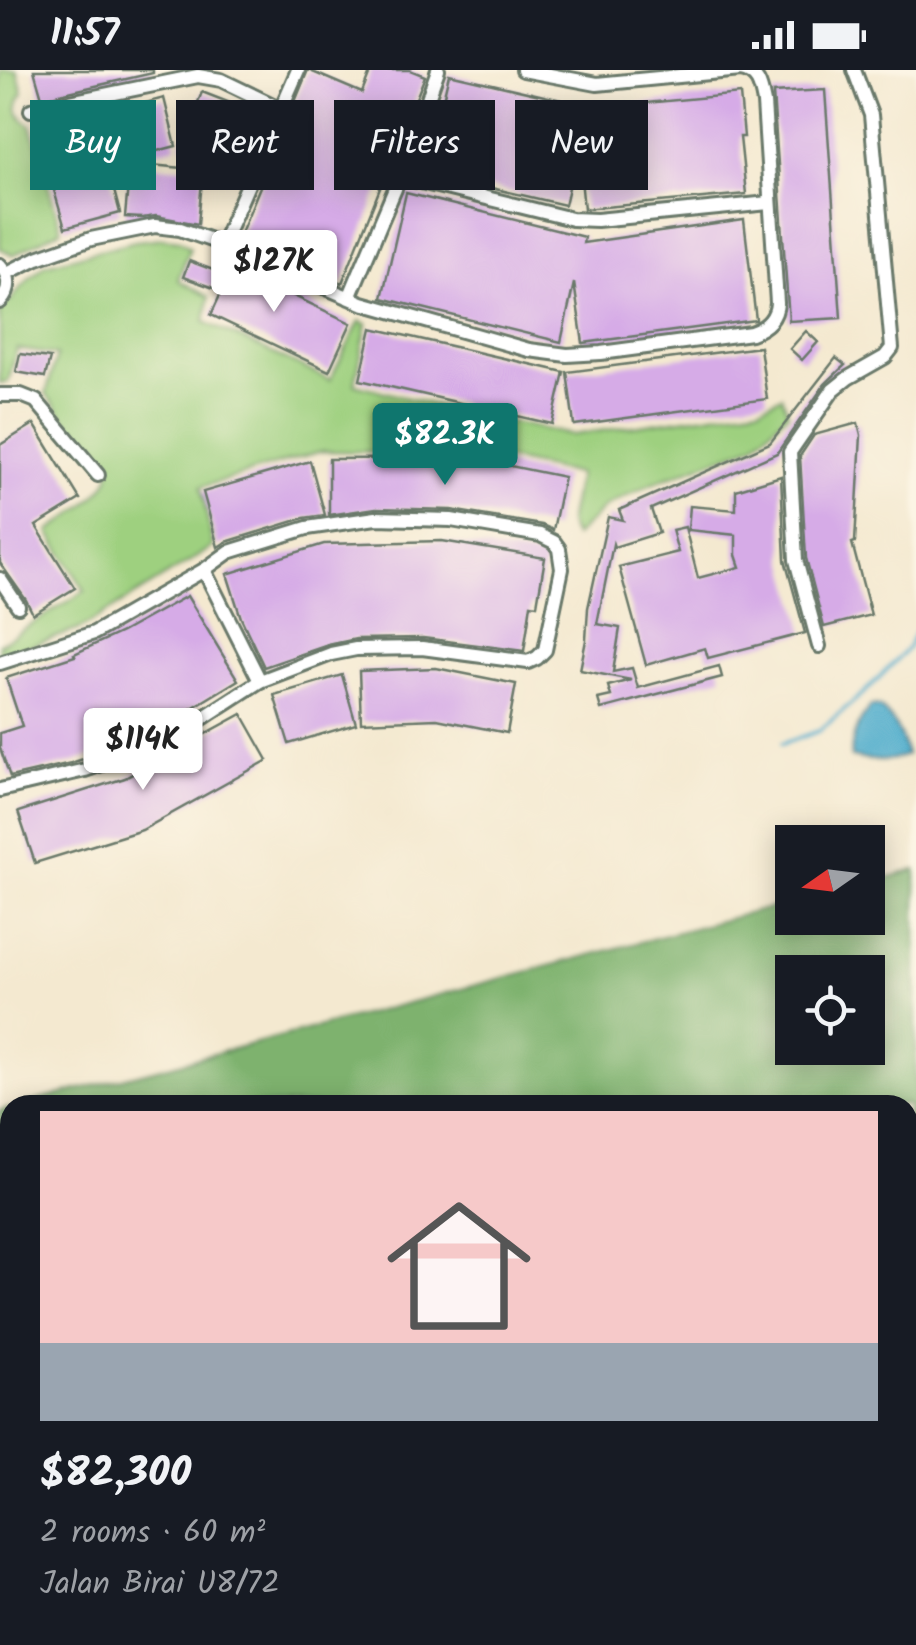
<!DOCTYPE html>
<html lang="en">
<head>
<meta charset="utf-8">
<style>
  body { margin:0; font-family:Kalam,sans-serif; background:#242831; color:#f1f3f6; height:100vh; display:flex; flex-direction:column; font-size:38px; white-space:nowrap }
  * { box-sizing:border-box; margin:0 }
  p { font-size:32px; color:#9ea1a6 }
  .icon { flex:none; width:55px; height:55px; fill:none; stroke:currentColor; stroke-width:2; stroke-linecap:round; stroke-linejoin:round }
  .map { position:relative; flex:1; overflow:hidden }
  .details { position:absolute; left:0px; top:1025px; width:918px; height:550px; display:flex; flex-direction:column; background:#171b24; border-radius:30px 30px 0 0; box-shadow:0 5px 25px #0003 }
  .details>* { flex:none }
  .hud { position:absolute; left:30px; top:30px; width:858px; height:90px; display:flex; gap:20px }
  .needle { width:65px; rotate:256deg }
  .tools { position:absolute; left:775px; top:755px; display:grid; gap:20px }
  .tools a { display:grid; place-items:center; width:110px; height:110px; border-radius:0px; background:#171b24; box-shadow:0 5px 25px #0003; font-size:50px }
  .price { position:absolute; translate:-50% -85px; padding:0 22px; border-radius:10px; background:#fff; color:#222; font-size:32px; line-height:65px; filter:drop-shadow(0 2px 5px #0008) }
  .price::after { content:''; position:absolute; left:50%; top:60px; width:30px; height:22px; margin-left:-15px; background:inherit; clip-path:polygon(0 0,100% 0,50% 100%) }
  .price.on { background:#0f766e; color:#fff }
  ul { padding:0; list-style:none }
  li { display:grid; align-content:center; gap:20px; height:530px; padding:0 40px }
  li span { display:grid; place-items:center; height:310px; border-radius:0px; color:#555 }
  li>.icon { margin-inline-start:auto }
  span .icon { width:180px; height:180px; fill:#fffc; stroke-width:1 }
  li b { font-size:42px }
  .pill { padding:0 35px; border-radius:0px; background:#171b24; box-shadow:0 5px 25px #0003; font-size:35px; line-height:90px }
  .pill.on { background:#0f766e; color:#fff }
  .status { display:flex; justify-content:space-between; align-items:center; height:70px; padding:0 50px; background:#171b24; direction:ltr }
  .status svg { height:28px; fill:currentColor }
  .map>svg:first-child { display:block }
  .green { fill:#9ed07f; stroke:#5e865a; stroke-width:2.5 }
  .forest { fill:#7eb26e; stroke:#4e7851; stroke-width:2.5; fill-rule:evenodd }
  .water { fill:#4eaccc; stroke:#367480; stroke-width:2.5 }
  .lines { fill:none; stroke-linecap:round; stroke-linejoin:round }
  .stream { stroke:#4eaccc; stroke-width:4 }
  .building { fill:#d6abe7 }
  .minor-casing { stroke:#6a796b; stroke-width:18 }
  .minor { stroke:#fff; stroke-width:12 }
</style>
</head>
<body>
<div class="status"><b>11:57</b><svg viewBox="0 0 49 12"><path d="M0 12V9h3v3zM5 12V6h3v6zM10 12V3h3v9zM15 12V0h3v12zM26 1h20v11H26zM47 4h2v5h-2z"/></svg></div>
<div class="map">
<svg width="916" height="1575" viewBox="0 0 916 1575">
  <rect width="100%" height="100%" fill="#fcf5e5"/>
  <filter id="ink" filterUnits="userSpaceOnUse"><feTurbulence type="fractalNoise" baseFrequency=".01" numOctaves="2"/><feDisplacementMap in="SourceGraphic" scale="20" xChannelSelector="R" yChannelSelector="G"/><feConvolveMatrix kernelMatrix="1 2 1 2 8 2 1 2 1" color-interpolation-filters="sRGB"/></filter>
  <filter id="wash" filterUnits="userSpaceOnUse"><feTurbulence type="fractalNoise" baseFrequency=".0048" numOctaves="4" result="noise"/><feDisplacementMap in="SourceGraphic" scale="40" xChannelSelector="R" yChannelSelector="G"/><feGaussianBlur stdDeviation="2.25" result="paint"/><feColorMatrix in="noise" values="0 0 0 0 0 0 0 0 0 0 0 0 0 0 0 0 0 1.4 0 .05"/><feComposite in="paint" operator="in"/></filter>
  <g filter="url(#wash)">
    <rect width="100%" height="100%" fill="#f4e9d0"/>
    <g class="green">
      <path d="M0,0H17L23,22C12,35 18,48 31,55L61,160L13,185L0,178Z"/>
      <path d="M164,168L180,170L190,177L178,210L209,227L205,252L330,310L360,251L367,254L355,314L460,342L573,365L760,337L782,326L788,343L754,375L654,413L605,437L574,467L568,454L578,404L457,379L381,382L322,381L201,417L213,477L80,559L0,586V574L85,521L49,462C63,451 121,416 108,395C104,387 91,380 85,374C71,358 59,340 46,324L57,285L17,279L8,312L0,313V238L11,230L30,207L46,194L135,171Z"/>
    </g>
    <g class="forest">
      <path d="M916,800V1575H110V1565H908V1035H20L792,832V848H868V813ZM792,902H868V978H792Z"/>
      <polygon points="10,1038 10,1316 7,1317 0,1313 0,1040"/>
    </g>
    <g class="water">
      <path d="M871,636L880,637C894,651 903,665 906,685C891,693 867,691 851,687C851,667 858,651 871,636Z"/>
      <polygon points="0,1313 7,1317 10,1316 10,1444 0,1442"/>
    </g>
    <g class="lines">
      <g class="stream">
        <polyline points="782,674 819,661 866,621 908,578 916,561"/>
        <polyline points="908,1405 916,1406"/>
        <polyline points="210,1575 212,1565"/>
      </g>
    </g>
    <g id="blocks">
      <g class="building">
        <polygon points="34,0 153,0 153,3 42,28"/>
        <polygon points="308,0 362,23 371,0 410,0 425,6 342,213 238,170"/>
        <polygon points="449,4 583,35 582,39 740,24 744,67 740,67 746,124 584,139 578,78 565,135 422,102 433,54 437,55"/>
        <polygon points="825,20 841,248 789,251 773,23"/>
        <polygon points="202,22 261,45 240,99 181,75"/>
        <polygon points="164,28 176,76 107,94 120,143 65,158 37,62"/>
        <polygon points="130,93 203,100 198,154 156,146 142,148 125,147"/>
        <polygon points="406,123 584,167 583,173 744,150 756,250 583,273 574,213 561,272 382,228"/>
        <polygon points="189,191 229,206 233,197 351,253 329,301 211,245 222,221 183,207"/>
        <polygon points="372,258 564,302 552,354 360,310"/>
        <polygon points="806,261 818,272 802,290 790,279"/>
        <polygon points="760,277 767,329 574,355 567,302"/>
        <polygon points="20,284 50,288 45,307 16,302"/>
        <polygon points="836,288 845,295 825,314 777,383 651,439 659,463 614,477 613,474 597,554 620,558 613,602 632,598 638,618 719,596 722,607 601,639 598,629 611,626 608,616 631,610 580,600 586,570 588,538 608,447 623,450 619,440 770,373"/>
        <polygon points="858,353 861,365 855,472 852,473 871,545 824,557 806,488 800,386 814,365"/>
        <polygon points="34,354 80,429 36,456 75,518 33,544 26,530 0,493 0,375"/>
        <polygon points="466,387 564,407 553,460 542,455 451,440 376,438 329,445 329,389 466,388"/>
        <polygon points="310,391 325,445 304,448 226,472 218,477 203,422"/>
        <polygon points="781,406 785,490 805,563 708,588 705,578 646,595 619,497 678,482 672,460 685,457 698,508 740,497 736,485 736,465 688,460 690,436 736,440 736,420"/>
        <polygon points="442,471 545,488 537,535 531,534 524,581 423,568 356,569 328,575 264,597 241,548 227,504 324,474"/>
        <polygon points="187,526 238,610 164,655 110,680 71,693 10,707 0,678 0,663 22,656 6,608 75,586 74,584 122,562"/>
        <polygon points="436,598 516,614 507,663 437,649 361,652 359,601"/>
        <polygon points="342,605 356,654 289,674 274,625"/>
        <polygon points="242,644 268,690 142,760 35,793 18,742 125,708"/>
        <polygon points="3,1524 10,1524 10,1565 49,1565 48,1575 0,1575"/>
      </g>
    </g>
  </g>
  <g filter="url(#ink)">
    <use href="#blocks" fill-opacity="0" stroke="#6a796b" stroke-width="2.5"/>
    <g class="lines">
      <defs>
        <g id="minor">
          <polyline points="31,40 198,6 221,10 281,39"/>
          <polyline points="400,107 572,149 597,150 769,133"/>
          <polyline points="222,174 298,0"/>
          <path d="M0,195C11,207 11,220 0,232"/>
          <path d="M7,203L37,188L91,169L155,156L180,159L222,174L362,233L529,280L567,285L601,283L751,263C765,258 776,249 777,233L764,33C761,18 759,3 741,0L597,14L523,0"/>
          <polyline points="349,228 400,107 438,0"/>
          <polyline points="0,325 21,325 36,331 98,405"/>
          <polyline points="204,500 260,611"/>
          <polyline points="0,509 18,536"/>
          <polyline points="819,576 796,490 790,382 833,320 848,308 885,287 892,278 871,45 854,0"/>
          <polyline points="0,593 94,563 204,500 229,482 307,458 376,448 451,450 540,465 554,472 559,479 562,499 545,580 537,588 528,592 422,578 356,579 331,584 260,611 192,655 142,680 85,700 0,720"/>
          <polyline points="908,1192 916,1191"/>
          <polyline points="130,1565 131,1575"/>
        </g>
      </defs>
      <use href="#minor" class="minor-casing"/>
      <use href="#minor" class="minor"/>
    </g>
  </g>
</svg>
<div class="tools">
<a><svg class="needle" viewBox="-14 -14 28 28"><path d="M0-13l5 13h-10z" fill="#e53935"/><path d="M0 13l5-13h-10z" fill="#9ea1a6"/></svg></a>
<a><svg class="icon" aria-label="locate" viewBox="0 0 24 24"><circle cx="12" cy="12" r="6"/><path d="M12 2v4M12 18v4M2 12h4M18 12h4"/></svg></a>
</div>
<b class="price" style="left:274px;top:245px">$127K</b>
<b class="price on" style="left:445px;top:418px">$82.3K</b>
<b class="price" style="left:143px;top:723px">$114K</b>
<div class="hud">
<a class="pill on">Buy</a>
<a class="pill">Rent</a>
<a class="pill">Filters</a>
<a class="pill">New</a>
</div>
<section class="details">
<ul>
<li><span style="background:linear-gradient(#f6c9c9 75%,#9aa5b1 0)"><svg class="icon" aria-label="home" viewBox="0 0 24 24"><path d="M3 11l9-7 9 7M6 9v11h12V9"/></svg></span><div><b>$82,300</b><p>2 rooms · 60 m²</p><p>Jalan Birai U8/72</p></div></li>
</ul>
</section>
</div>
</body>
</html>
